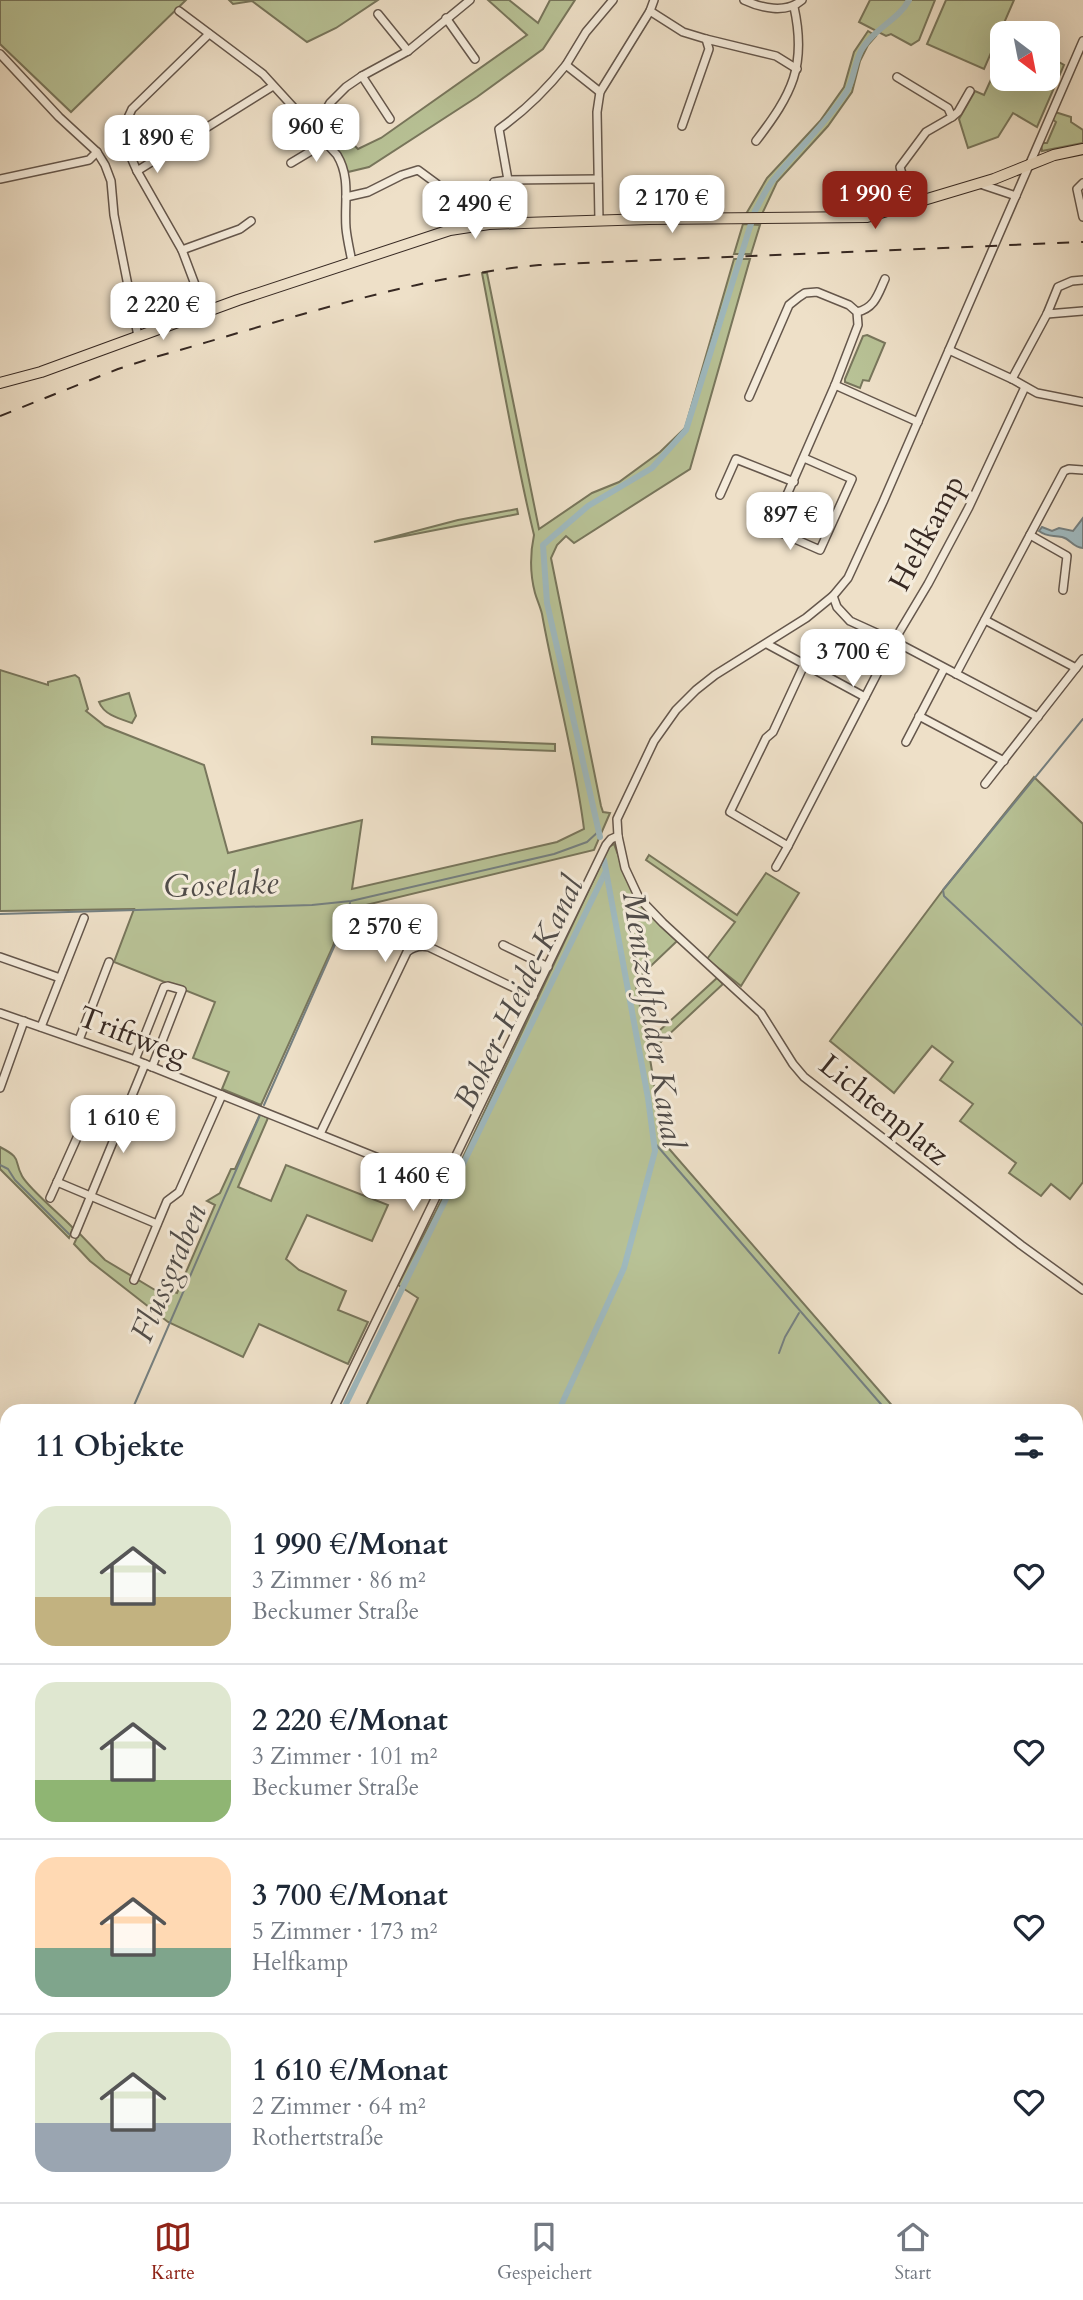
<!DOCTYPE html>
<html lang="de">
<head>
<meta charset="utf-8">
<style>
  body { margin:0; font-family:Cardo,serif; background:#f2f2f3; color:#1f2937; height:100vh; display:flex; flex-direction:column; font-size:26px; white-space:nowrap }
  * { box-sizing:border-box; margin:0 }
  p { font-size:23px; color:#747a83 }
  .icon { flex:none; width:38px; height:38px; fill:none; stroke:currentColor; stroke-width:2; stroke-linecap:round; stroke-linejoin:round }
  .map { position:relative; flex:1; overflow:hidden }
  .details { position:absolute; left:0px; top:1404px; width:1083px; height:800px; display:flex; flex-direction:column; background:#fff; border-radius:21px 21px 0 0; box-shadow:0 7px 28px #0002 }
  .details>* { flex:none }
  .needle { width:46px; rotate:148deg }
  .controls { position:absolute; left:990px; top:21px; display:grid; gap:14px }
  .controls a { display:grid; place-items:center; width:70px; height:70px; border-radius:14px; background:#fff; box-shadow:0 7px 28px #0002; font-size:35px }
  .price { position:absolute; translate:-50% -60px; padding:0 16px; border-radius:14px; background:#fff; color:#222; font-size:23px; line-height:46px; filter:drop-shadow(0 2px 4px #0008) }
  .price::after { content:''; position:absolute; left:50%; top:42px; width:21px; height:16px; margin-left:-10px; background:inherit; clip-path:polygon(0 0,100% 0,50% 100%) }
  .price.selected { background:#8f2418; color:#fff }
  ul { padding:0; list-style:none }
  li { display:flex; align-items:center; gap:21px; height:175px; padding:0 35px }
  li+li { border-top:2px solid #e0e1e3 }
  li span { display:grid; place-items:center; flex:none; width:196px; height:140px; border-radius:21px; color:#555 }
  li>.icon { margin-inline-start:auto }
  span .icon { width:84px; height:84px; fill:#fffc; stroke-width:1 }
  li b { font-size:30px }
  h2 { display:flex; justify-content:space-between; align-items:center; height:84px; padding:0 35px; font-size:30px }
  .tab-bar { display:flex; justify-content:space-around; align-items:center; height:98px; border-top:2px solid #e0e1e3; background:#fff; font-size:19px; color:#747a83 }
  .tab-bar a { display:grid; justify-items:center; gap:4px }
  .tab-bar .selected { color:#8f2418 }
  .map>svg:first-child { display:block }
  .green { fill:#b8c296; stroke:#78765c; stroke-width:2 }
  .water { fill:#9fbac0; stroke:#758081; stroke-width:2 }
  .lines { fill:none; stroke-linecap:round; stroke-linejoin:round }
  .stream { stroke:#758081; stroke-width:2 }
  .canal { stroke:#9fbac0; stroke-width:6 }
  .minor-casing { stroke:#65574c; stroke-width:10 }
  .major-casing { stroke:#372923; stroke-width:12 }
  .minor { stroke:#f4ebdb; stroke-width:7 }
  .major { stroke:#eee0c8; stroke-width:10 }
  .rail { stroke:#372923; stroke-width:2; stroke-dasharray:12 12; stroke-linecap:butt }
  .labels { text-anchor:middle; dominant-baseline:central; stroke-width:6; stroke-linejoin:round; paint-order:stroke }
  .street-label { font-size:30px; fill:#372923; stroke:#f4ebdb }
  .water-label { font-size:32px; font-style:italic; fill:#514d4a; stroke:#f4ebdb }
</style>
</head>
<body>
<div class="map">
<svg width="1083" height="2202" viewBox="0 0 1083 2202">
  <rect width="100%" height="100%" fill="#eee0c8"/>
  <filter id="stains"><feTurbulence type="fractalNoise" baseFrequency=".00286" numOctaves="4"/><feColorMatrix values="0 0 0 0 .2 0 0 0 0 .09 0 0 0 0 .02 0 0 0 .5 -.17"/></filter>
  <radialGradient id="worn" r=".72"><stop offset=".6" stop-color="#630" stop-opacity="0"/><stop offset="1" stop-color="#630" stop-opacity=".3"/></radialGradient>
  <g class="green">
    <polygon points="0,0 186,0 71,112 0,44"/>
    <polygon points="229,0 378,0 336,28 307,42 252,1 233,4"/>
    <polygon points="488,0 509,0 538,23 550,0 575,0 543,49 477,97 369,167 348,172 339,154 321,131 326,118 358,149 381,138 527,35"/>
    <polygon points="870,0 935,0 919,40 911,45 891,34 886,36 859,22"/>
    <polygon points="946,0 1014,0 984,69 927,44"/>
    <polygon points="868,31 876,36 868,45 860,61 852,92 828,126 777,182 762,214 746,214 767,178 820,121 844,87 854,52"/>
    <polygon points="1003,53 1003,79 1048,79 1048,56 1064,65 1037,127 1013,113 998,137 968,148 959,119 975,91 984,95"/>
    <polygon points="1055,112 1071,117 1071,122 1083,130 1083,143 1042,151 1041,143 1047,143 1056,122 1052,119"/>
    <polygon points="743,224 760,225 751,254 734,254"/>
    <path d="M734,259H750L690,469L574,543L566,536L557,545L551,558L601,806L603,812L610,813L594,850L345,910L333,946L261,1105L222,1089L229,1072L193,1058L215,1002L114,962L134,909L0,911V670L48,685V682L75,675L79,678L88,709L86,711L105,726L204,765L228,853L362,820L352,889L557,842L584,829C575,757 555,686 542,614C540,606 537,600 535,593C530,574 530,554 534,535C513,448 499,361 482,273H487L539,529L592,493L619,482L660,452L685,428Z"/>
    <polygon points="867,335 885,343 869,381 863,380 860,388 845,382 845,379 863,336"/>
    <polygon points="517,509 518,514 374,542 458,520"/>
    <path d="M129,693L136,716L132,723C120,719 104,715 99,702Z"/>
    <polygon points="372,737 555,744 555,751 372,744"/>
    <polygon points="1034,777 1083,824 1083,1182 1070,1199 1051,1184 1041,1196 1009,1173 1016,1163 960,1121 973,1104 940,1080 953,1062 932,1046 894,1093 830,1041 943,890"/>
    <path d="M614,844C630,888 641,910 677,941L635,981L647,1042L717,978L723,984L649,1053L664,1143L896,1410H364L418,1298L398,1285L457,1170L609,847Z"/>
    <polygon points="649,855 737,915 766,873 799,893 741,986 707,959 735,922 646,860"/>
    <polygon points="260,1114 268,1118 238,1187 271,1201 286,1165 388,1205 372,1241 307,1215 286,1259 299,1270 346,1291 338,1310 368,1322 348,1364 259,1324 243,1357 168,1322 90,1261 74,1244 79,1233 105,1260 165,1296 169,1290 177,1293 215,1205 207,1201 220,1193 231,1169 235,1169"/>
    <path d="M0,1147C23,1159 13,1159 22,1176C29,1189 62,1216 73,1228L69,1238L0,1169Z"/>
    <polygon points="1076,1609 1083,1617 1083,1721 1076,1736"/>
    <polygon points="3,1773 7,1775 7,2034 0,2042 0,1778"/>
    <polygon points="7,2079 7,2196 384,2196 381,2202 0,2202 0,2087"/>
    <polygon points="623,2196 856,2196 853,2202 639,2202"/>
  </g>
  <path class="water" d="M1083,518V548C1072,547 1071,539 1062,537C1052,535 1047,537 1039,531L1042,527L1052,531L1059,528L1073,531Z"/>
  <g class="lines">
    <g class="stream">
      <polyline points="1083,719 943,890 944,896 1083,1026"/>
      <polyline points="0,914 312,905 351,901 554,854 587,842 599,831"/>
      <polyline points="264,1105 337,940 350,903"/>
      <polyline points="653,1141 886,1410"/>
      <polyline points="0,1165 8,1169 15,1180 69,1234"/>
      <polyline points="779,1353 785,1337 799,1313"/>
      <polyline points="132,1410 260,1115"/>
      <polyline points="0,1673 7,1660"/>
    </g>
    <g class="canal">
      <path d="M600,837L547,603L543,545L588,506L652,468L686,430L755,211C761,201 766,188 774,179C798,149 826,124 847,91C855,78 854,59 864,46C876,28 899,19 909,0"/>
      <polyline points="343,1410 606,871 604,860"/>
      <polyline points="559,1410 624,1268 655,1151 648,1098 606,871"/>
      <polyline points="0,2074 7,2066"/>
      <polyline points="174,2202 177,2196"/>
    </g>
    <defs>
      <g id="minor">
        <path d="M744,0C761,8 786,14 802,0"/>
        <path d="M179,11L263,74L337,155C351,178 344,202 346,228C347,239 350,251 352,262"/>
        <polyline points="650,11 683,32 706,39 709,49 682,126"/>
        <polyline points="378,14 408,51"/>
        <polyline points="446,18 475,59"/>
        <polyline points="706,39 776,56 797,69"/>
        <polyline points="1083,41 883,502 848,578 833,596 806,618 715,675 696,690 676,710 654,741 617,819 618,836 625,868 639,898 663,923 761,1013 793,1064 804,1077 1021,1245 1083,1290"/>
        <polyline points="0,54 59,117 97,152 105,165 111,181 114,215 138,336"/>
        <polyline points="566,65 586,32 613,0"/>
        <polyline points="362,76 390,119"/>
        <polyline points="897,77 948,108 952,117 926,132 900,167 911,205"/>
        <polyline points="952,117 958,112 970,91"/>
        <polyline points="315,129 330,103 346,87 362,76 408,51 470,0"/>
        <path d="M756,141C792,94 807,66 794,7"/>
        <polyline points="291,163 326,142"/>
        <path d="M137,171C126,145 118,136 132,109L209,34"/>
        <polyline points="0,179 89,160 97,152"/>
        <path d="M598,179L508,180L499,129C526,110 546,90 566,65L600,92"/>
        <polyline points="494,182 508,180"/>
        <polyline points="1083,183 1077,189 1083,217"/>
        <polyline points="980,184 1016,196"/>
        <polyline points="346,197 368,192 402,175 418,170 437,184"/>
        <polyline points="599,221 597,112 600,92 650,11 654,0"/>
        <polyline points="182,250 240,229 251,221"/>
        <polyline points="205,311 182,250 137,171 273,86"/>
        <path d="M857,312C875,308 878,294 885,279"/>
        <polyline points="1047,314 1083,311"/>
        <polyline points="949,350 1012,379 1037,393 1083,402"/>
        <polyline points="1012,379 1047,314 1058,287 1072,281 1083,280"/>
        <polyline points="749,397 789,305 799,297 805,293 817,292 849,305 857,312 858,325 835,385 918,422"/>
        <polyline points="804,458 852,479 820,550 772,529 835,385"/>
        <polyline points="720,495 736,459 794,482"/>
        <polyline points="1030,535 1067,556 1063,590"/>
        <polyline points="833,596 837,607 850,621 894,641 1038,717"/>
        <polyline points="985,620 1076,668"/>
        <polyline points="767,644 865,697"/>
        <polyline points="804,665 773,732 766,738 730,812 788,846 894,641 928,584 969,507 1025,387"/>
        <polyline points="956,674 1064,471 1069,469 1083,470"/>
        <polyline points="919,716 1004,761"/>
        <polyline points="906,742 944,669"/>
        <polyline points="985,784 1083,659"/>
        <polyline points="776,867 788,846"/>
        <polyline points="503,945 548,967"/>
        <polyline points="0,957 60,978"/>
        <polyline points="0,1013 135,1060 443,1184"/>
        <polyline points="41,1027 84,918"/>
        <polyline points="79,1040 109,962"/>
        <polyline points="135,1060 164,987 168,986 182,990 152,1067"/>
        <polyline points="0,1088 24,1021"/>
        <path d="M320,1134L407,952C414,946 421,945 429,947L533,997"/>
        <polyline points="57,1182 157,1224"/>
        <polyline points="50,1198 93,1102 124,1115"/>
        <polyline points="75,1234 145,1064"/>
        <polyline points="134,1280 167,1201 179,1192 222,1095"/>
        <polyline points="333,1410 606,845 611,839 618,836"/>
        <polyline points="0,2061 7,2053"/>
      </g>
      <g id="major">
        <polyline points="0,383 41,372 238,300 450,230 489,224 649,219 867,217 994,179 1054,155 1083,149"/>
        <polyline points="1076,1745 1083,1731"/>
        <polyline points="856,2202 859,2196"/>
      </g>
    </defs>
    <use href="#minor" class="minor-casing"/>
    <use href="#major" class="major-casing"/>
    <use href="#minor" class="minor"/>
    <use href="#major" class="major"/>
    <path class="rail" d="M0,416L118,369L152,358C280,322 406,278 539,265L1083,242"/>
  </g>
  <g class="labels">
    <g class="street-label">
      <text transform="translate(927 533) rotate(-62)">Helfkamp</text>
      <text transform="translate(133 1036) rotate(21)">Triftweg</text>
      <text transform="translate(884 1110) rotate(39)">Lichtenplatz</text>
    </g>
    <g class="water-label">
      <text transform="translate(221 885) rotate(-2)">Goselake</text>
      <text transform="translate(519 993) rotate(-64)">Boker-Heide-Kanal</text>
      <text transform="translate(653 1020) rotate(81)">Mentzelfelder Kanal</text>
      <text transform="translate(169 1273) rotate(-67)">Flussgraben</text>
    </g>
  </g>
  <rect width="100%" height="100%" filter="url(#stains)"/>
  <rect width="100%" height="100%" fill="url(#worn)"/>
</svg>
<div class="controls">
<a><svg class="needle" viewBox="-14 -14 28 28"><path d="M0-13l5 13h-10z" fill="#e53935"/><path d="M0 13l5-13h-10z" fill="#747a83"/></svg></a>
</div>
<b class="price" style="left:316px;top:164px">960 €</b>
<b class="price" style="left:157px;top:175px">1 890 €</b>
<b class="price selected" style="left:875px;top:231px">1 990 €</b>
<b class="price" style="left:672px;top:235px">2 170 €</b>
<b class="price" style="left:475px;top:241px">2 490 €</b>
<b class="price" style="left:163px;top:342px">2 220 €</b>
<b class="price" style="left:790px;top:552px">897 €</b>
<b class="price" style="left:853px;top:689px">3 700 €</b>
<b class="price" style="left:385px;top:964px">2 570 €</b>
<b class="price" style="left:123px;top:1155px">1 610 €</b>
<b class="price" style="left:413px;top:1213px">1 460 €</b>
<section class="details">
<h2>11 Objekte<svg class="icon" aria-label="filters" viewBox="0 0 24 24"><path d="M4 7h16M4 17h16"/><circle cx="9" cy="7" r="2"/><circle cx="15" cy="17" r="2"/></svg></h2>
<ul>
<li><span style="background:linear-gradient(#dfe7d0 65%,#c2b280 0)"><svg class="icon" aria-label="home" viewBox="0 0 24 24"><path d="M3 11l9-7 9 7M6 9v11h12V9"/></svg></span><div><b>1 990 €/Monat</b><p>3 Zimmer · 86 m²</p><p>Beckumer Straße</p></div><svg class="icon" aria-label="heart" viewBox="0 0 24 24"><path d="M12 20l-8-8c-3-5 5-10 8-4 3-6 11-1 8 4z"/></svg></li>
<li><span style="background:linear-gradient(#dfe7d0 70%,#8fb573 0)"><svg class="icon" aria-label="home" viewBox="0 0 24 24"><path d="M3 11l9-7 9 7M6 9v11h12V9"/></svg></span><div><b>2 220 €/Monat</b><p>3 Zimmer · 101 m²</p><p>Beckumer Straße</p></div><svg class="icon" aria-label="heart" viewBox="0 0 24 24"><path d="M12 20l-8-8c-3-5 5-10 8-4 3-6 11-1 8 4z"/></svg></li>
<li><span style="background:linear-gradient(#ffd9b3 65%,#7fa58c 0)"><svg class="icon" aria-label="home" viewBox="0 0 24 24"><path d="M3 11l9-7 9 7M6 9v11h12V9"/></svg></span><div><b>3 700 €/Monat</b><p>5 Zimmer · 173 m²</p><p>Helfkamp</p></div><svg class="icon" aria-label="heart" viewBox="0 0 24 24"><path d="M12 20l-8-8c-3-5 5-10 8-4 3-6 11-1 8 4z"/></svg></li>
<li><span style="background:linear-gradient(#dfe7d0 65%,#9aa5b1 0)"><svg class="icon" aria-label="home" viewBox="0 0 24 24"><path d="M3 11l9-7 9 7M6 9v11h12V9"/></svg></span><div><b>1 610 €/Monat</b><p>2 Zimmer · 64 m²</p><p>Rothertstraße</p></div><svg class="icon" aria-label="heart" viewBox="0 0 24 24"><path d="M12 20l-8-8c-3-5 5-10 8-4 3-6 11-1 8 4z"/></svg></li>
</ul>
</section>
</div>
<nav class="tab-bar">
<a class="selected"><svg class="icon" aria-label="map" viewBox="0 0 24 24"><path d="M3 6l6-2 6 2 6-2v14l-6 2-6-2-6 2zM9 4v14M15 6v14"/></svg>Karte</a>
<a><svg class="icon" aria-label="saved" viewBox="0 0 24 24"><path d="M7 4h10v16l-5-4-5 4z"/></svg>Gespeichert</a>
<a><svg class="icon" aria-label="home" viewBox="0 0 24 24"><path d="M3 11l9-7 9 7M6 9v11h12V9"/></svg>Start</a>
</nav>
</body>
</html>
